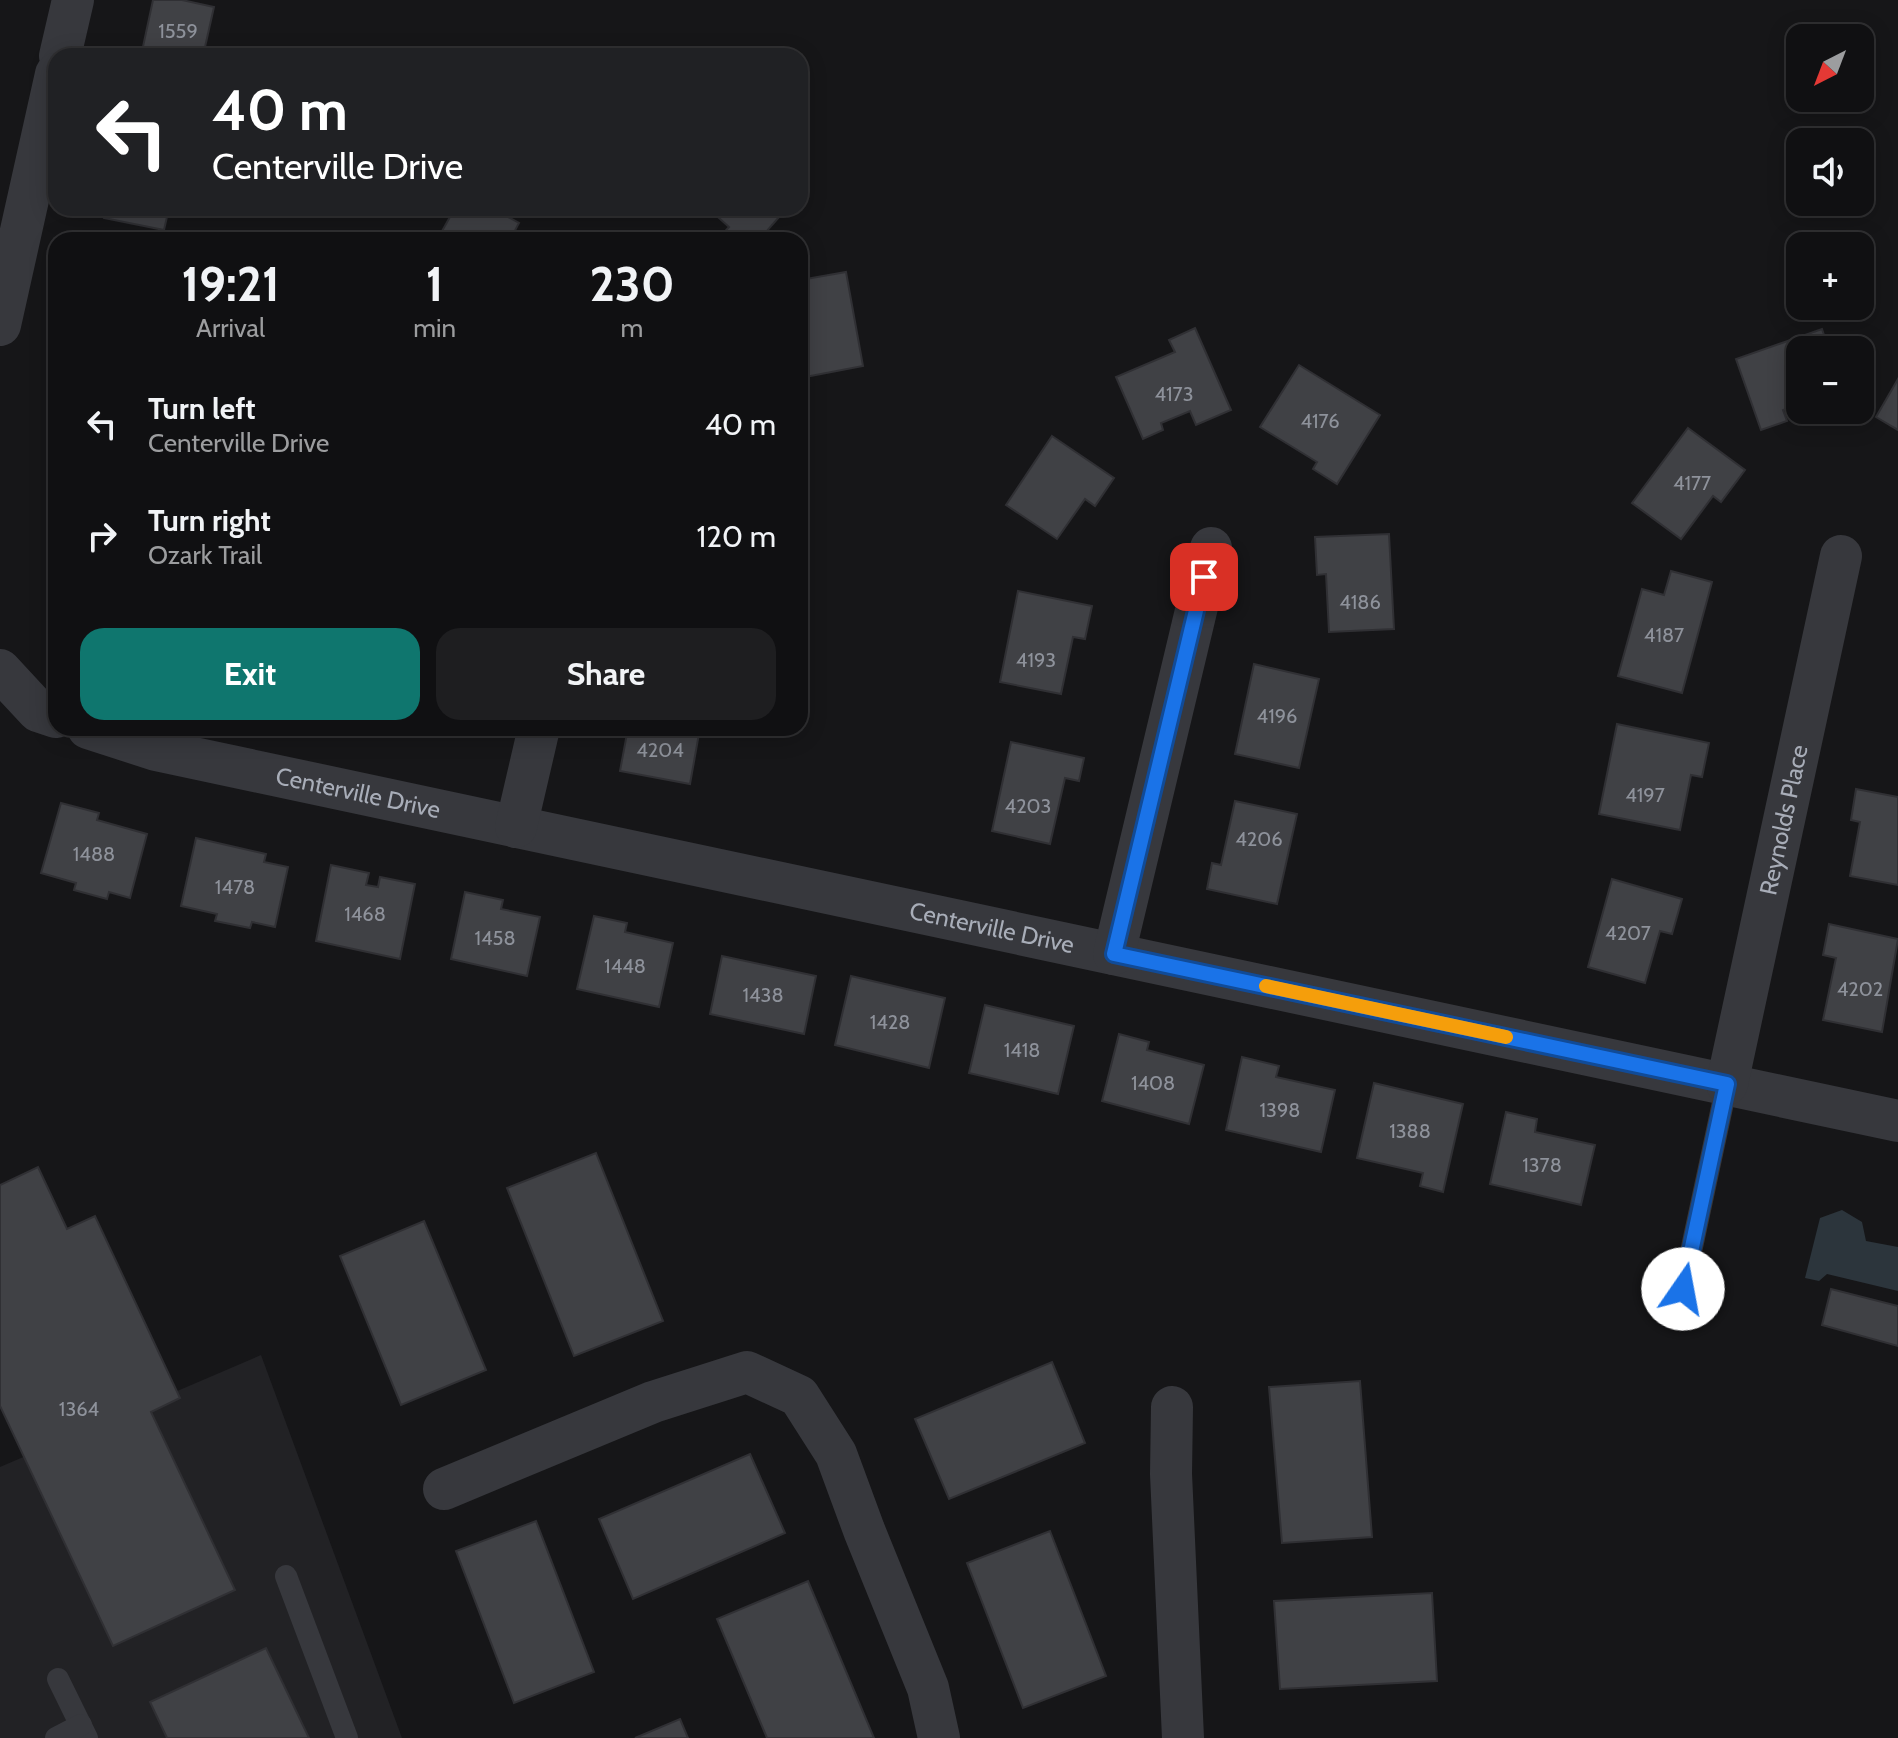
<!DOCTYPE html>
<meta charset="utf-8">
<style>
body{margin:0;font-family:Cabin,sans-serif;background:#1e1e20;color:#f1f3f6;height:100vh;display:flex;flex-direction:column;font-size:30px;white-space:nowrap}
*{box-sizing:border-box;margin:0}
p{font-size:26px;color:#9c9d9f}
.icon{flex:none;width:44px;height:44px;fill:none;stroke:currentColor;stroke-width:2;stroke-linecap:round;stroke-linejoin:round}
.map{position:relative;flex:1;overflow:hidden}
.panel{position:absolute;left:48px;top:232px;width:760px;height:504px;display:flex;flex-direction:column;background:#101012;border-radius:24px;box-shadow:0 4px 20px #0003,0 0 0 2px #303032}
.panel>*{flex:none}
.guide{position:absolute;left:48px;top:48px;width:760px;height:168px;border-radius:24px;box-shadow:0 4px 20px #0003,0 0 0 2px #303032;background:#202124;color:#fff;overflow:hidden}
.needle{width:52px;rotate:222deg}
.controls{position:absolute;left:1786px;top:24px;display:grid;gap:16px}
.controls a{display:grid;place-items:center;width:88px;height:88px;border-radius:16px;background:#101012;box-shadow:0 4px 20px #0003,0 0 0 2px #303032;font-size:40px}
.pin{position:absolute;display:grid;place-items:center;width:68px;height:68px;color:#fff;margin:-34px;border-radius:16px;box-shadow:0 4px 12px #0006}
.me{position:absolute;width:88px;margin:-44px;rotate:12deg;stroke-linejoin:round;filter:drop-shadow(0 0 6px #0008)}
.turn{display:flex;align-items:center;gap:28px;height:168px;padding:0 32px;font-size:36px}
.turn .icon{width:104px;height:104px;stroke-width:2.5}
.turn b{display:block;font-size:56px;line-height:68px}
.eta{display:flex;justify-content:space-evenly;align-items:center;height:136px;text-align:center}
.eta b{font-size:48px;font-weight:800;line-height:56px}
.cta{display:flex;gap:16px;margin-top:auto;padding:16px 32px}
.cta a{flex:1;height:92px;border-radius:24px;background:#0f766e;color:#fff;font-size:32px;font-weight:800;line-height:92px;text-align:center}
.cta a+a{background:#1e1e20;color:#f1f3f6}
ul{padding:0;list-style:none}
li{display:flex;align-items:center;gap:24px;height:112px;padding:0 32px}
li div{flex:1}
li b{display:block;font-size:30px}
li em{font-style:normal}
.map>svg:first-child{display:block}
.built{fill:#222225}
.water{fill:#2c353c}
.building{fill:#404145;stroke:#303034;stroke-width:2}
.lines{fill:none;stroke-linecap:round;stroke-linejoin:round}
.service{stroke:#37383d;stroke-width:22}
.minor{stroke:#37383d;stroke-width:42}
.route-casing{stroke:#114b97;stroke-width:20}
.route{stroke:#1a73e8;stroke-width:14}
.slow{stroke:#f59e0b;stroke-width:14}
.labels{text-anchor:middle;stroke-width:8;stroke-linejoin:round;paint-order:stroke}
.number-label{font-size:20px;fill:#8e929b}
.street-label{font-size:24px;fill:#a8adb8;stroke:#111113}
</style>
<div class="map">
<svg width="1898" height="1738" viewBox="0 0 1898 1738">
<rect width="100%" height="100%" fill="#161618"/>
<!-- built -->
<path class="built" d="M261 1355 402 1738H0V1467Z"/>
<!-- water -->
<path class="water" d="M1842 1210 1862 1222 1866 1241 1898 1247V1291L1827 1274 1819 1281 1805 1278 1820 1218Z"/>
<!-- building -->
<g class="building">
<path d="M153 0H182L214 7 203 56H141Z"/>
<path d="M106 208H169L164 230 104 218Z"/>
<path d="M455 208H492L519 223 510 240H437Z"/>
<path d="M708 208H787L759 240H721L719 238 729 227Z"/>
<path d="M846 272 863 366 800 378V280Z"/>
<path d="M1195 328 1231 410 1196 425 1190 411 1161 423 1163 430 1143 439 1116 377 1175 352 1169 340Z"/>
<path d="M1822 329 1829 350H1800V404L1783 410 1787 421 1761 430 1736 359Z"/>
<path d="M1299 365 1380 415 1337 484 1313 469 1317 462 1260 427Z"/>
<path d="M1898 379V430L1876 417Z"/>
<path d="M1688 428 1745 470 1721 502 1713 496 1681 539 1632 503Z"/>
<path d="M1052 436 1114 478 1095 506 1085 499 1057 539 1006 505Z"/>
<path d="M1389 534 1394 629 1329 632 1326 574 1317 575 1315 537Z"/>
<path d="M1671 571 1712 582 1682 693 1618 676 1642 589 1664 595Z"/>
<path d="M1018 591 1092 606 1085 639 1073 637 1061 694 1000 682Z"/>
<path d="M1254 664 1319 679 1299 768 1235 754Z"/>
<path d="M1617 724 1709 743 1702 777 1691 775 1680 830 1599 814Z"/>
<path d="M628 728H700L690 784 620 771Z"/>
<path d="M1011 742 1084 758 1079 781 1065 778 1050 844 992 831Z"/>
<path d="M1856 789 1898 797V885L1850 876 1860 822 1851 820Z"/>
<path d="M1235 801 1297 814 1277 904 1207 889 1212 863 1221 865Z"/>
<path d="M61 803 99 813 97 820 147 834 130 898 109 892 107 899 74 890 76 883 41 873Z"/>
<path d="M196 838 266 854 264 862 288 867 275 927 252 922 250 928 215 921 217 914 181 906Z"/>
<path d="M331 865 369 873 366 885 378 887 380 877 415 884 400 959 316 941Z"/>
<path d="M1612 879 1682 899 1672 934 1660 931 1645 983 1588 967Z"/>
<path d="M465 892 503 900 501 909 540 917 527 976 451 959Z"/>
<path d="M594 916 627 923 625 932 673 943 659 1007 577 989Z"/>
<path d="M1829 924 1898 939 1882 1032 1823 1020 1836 958 1823 955Z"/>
<path d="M722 956 816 976 804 1034 710 1014Z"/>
<path d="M851 976 945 998 929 1068 835 1045Z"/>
<path d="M985 1005 1074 1026 1058 1094 969 1073Z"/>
<path d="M1119 1034 1149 1042 1147 1050 1204 1065 1189 1124 1102 1101Z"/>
<path d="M1242 1057 1279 1066 1276 1077 1335 1090 1321 1152 1226 1130Z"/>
<path d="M1374 1083 1463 1104 1443 1192 1420 1186 1423 1173 1357 1158Z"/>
<path d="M1506 1112 1537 1119 1535 1132 1595 1145 1581 1205 1490 1184Z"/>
<path d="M596 1153 663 1321 574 1356 507 1188Z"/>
<path d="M38 1167 67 1229 95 1216 180 1398 151 1412 235 1590 113 1646 0 1406V1185Z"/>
<path d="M424 1221 486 1370 401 1405 340 1256Z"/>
<path d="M1831 1289 1898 1306V1346L1822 1325Z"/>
<path d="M1052 1362 1085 1443 949 1499 915 1419Z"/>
<path d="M1360 1381 1372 1537 1282 1543 1269 1387Z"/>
<path d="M750 1454 785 1533 633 1599 599 1519Z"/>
<path d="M536 1521 594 1672 514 1703 456 1551Z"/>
<path d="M1050 1531 1106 1676 1023 1708 967 1563Z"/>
<path d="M808 1581 874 1738H767L717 1619Z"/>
<path d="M1432 1593 1437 1681 1280 1689 1274 1601Z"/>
<path d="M266 1648 309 1738H167L150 1702Z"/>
<path d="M680 1719 688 1738H635Z"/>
</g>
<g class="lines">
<!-- service -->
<g class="service">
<path d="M1683 1289 1727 1084"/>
<path d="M286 1576 347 1738"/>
<path d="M58 1679 87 1738"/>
<path d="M56 1738 81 1725"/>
</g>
<!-- minor -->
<g class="minor">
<path d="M60 56 73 0"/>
<path d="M0 325 56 74"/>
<path d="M0 670 38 711 56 717"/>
<path id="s1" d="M88 728 156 750 1898 1121"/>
<path d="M516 827 539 728"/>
<path d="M1114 954 1211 548"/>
<path id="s2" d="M1727 1084 1841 556"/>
<path d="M1172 1407 1171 1474 1183 1738"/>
<path d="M444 1489 653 1402 747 1372 799 1396 836 1454 864 1530 928 1688 939 1738"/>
</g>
</g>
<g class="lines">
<defs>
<path id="route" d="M1204 577 1114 954 1727 1084 1683 1289"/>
</defs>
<!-- route casing -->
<use href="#route" class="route-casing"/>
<!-- route -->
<use href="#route" class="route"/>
<!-- slow -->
<path class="slow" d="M1266 986 1506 1037"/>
</g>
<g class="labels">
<!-- number labels -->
<g class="number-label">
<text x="178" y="38">1559</text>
<text x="1174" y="401">4173</text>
<text x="1320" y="428">4176</text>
<text x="1692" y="490">4177</text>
<text x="1360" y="609">4186</text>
<text x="1664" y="642">4187</text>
<text x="1036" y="667">4193</text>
<text x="1277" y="723">4196</text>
<text x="660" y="757">4204</text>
<text x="1645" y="802">4197</text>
<text x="1028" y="813">4203</text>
<text x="1259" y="846">4206</text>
<text x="94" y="861">1488</text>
<text x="235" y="894">1478</text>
<text x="365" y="921">1468</text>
<text x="1628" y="940">4207</text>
<text x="495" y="945">1458</text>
<text x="625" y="973">1448</text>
<text x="1860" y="996">4202</text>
<text x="763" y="1002">1438</text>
<text x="890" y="1029">1428</text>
<text x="1022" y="1057">1418</text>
<text x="1153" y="1090">1408</text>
<text x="1280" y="1117">1398</text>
<text x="1410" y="1138">1388</text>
<text x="1542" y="1172">1378</text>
<text x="79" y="1416">1364</text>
</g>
<!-- street labels -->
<g class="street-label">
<text dy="8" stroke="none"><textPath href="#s1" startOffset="278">Centerville Drive</textPath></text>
<text dy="8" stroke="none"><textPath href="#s2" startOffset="270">Reynolds Place</textPath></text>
<text dy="8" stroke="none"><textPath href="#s1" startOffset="926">Centerville Drive</textPath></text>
</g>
</g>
</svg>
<div class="controls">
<a><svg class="needle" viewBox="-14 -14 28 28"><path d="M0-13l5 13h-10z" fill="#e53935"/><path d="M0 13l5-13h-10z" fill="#9c9d9f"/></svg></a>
<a><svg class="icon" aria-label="sound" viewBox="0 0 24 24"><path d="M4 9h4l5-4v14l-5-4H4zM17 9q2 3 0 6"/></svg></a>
<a>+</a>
<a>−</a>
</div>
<div class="pin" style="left:1204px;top:577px;background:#d93025"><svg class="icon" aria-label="arrive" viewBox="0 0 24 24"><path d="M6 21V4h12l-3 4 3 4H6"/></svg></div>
<svg class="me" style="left:1683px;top:1289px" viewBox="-20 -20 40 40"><circle r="19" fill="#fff"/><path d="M0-13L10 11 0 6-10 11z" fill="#1a73e8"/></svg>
<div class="guide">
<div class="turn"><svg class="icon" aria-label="left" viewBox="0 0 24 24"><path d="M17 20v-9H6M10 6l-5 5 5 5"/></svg><div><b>40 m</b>Centerville Drive</div></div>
</div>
<section class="panel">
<div class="eta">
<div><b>19:21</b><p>Arrival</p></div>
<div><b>1</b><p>min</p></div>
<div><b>230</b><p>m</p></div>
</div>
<ul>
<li><svg class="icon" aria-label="left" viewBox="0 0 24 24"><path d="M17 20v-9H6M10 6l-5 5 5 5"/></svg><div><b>Turn left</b><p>Centerville Drive</p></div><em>40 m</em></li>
<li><svg class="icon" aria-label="right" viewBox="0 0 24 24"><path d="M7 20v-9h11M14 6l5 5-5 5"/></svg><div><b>Turn right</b><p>Ozark Trail</p></div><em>120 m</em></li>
</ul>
<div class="cta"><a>Exit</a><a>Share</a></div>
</section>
</div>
